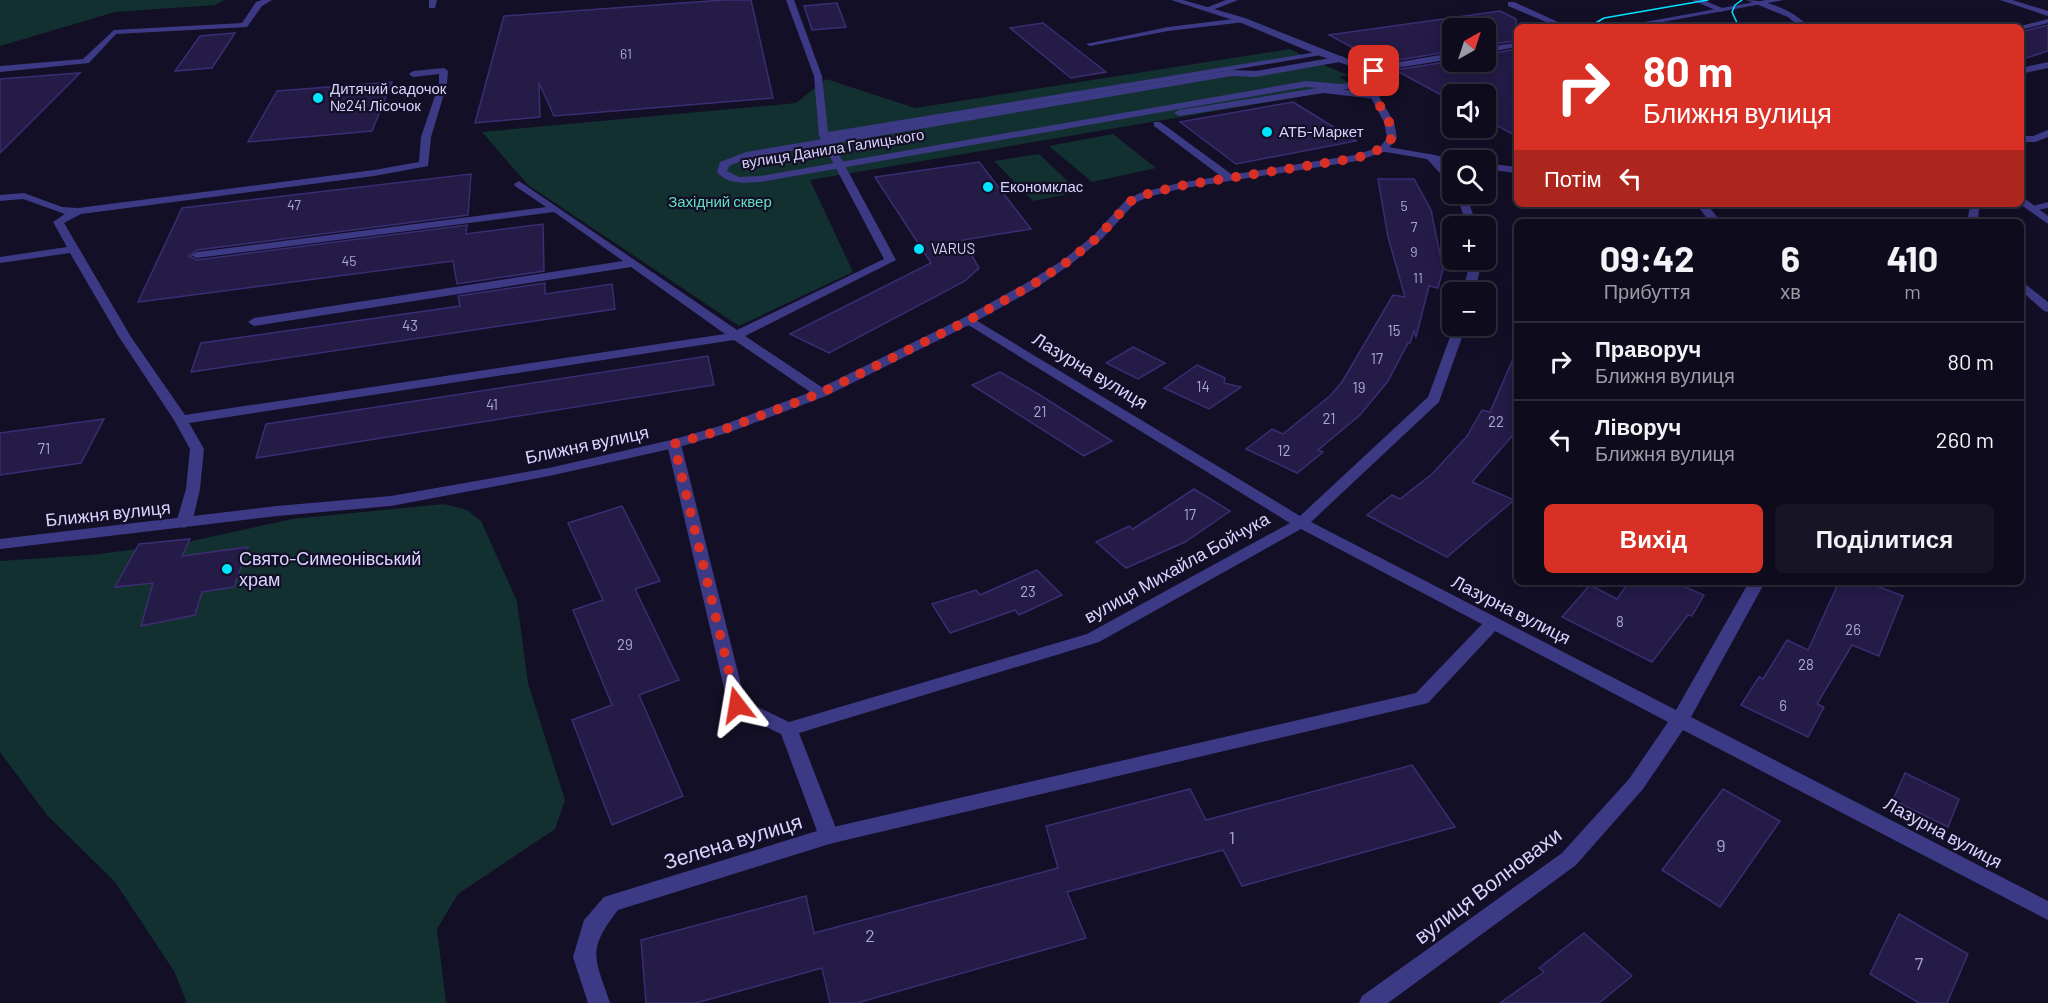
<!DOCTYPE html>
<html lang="uk">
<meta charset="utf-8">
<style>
body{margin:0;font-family:Barlow,sans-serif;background:#171425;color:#f1f3f6;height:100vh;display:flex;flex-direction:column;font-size:22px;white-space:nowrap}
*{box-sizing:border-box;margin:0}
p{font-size:20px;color:#9b9ba3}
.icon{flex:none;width:33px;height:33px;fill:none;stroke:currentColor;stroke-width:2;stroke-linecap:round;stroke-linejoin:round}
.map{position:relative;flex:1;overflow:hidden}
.details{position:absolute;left:1514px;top:219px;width:510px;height:366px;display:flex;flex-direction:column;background:#0e0b1c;border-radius:9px;box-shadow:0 3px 15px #0003,0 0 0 2px #2e2b3b}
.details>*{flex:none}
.top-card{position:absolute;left:1514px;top:24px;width:510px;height:183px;border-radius:9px;box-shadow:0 3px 15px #0003,0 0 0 2px #2e2b3b;background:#d93025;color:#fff;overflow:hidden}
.needle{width:39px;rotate:39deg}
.tools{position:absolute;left:1442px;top:18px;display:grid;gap:12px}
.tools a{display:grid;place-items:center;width:54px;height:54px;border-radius:9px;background:#0e0b1c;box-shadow:0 3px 15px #0003,0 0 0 2px #2e2b3b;font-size:30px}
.pin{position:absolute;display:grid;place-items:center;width:51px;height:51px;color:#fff;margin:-26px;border-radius:12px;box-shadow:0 3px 9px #0006}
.me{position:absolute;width:66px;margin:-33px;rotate:346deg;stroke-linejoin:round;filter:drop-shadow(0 0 4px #0008)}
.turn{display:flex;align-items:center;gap:21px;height:126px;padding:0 30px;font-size:27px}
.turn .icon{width:78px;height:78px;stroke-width:2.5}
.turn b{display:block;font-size:42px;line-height:51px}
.then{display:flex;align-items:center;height:57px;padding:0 30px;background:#0003;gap:12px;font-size:22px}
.eta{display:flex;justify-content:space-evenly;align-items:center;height:102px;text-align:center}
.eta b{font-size:36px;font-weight:700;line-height:42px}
.cta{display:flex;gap:12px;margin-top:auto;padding:12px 30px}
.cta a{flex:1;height:69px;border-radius:9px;background:#d93025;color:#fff;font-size:24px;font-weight:700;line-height:69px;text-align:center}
.cta a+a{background:#171425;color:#f1f3f6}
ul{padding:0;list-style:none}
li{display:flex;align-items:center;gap:18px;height:78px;padding:0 30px;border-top:2px solid #2e2b3b}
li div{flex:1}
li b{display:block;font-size:22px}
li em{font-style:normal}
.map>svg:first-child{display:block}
.green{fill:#12302f}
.building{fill:#241b47;stroke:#3b2d73;stroke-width:1.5}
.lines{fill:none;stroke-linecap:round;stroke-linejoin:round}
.service{fill:#3d3a85;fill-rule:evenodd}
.pedestrian{fill:#3d3a85;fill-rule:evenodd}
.minor{fill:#3d3a85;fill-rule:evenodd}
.tertiary{fill:#3d3a85;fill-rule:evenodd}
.tram{stroke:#00e5ff;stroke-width:1.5}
.route{stroke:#d93025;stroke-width:10;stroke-dasharray:0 18}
.poi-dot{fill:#00e5ff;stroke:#130f26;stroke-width:2}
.labels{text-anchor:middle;stroke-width:4.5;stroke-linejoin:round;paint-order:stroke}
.far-number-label{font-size:14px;fill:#aca6d1}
.far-poi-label{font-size:15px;fill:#d9d4ff;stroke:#130f26;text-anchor:start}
.far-street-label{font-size:15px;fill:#d9d4ff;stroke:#130f26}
.far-park-label{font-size:15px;fill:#5fe0c0;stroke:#130f26}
.number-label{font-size:15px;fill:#aca6d1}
.street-label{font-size:18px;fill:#d9d4ff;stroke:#130f26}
.poi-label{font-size:18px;fill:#d9d4ff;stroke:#130f26;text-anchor:start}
.near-number-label{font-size:18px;fill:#aca6d1}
.near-street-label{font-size:21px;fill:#d9d4ff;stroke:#130f26}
</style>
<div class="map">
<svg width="2048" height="1003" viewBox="0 0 2048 1003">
<rect width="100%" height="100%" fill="#130f26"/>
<!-- green -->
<g class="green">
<path d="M0 0H224L215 5 115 12 0 46Z"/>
<path d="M1290 49 1305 57 1229 70 1256 74 1321 64 1348 75 1339 77 1357 87 810 180 853 272 739 326 528 185 482 132 796 103 826 79 915 108Z"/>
<path d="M1113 134 1156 168 1092 182 1049 146Z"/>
<path d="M1039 154 1079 192 1033 201 994 161Z"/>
<path d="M444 504 467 510 481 521 517 601 528 683 565 800 555 829 458 894 437 929 446 1003H187L174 971 115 882 47 815 0 752V561L91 555 183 543 292 519Z"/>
</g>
<!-- building -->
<g class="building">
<path d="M723 0H751L773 98 554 116 539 83 540 117 475 123 504 16Z"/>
<path d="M837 3 846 27 812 30 804 6Z"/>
<path d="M1500 11 1516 19V41L1485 45V28H1452V51L1381 63 1329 35Z"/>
<path d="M1043 23 1106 72 1071 78 1010 28Z"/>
<path d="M2048 25V51L2020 60V32Z"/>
<path d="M235 33 212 68 175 71 200 36Z"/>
<path d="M1516 49V136L1485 119V94H1452V101L1395 70 1452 61 1485 62V55Z"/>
<path d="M80 73 0 153V79Z"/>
<path d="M392 82 372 131 248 142 277 91Z"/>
<path d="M1293 102 1356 141 1236 164 1180 122Z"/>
<path d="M979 162 1031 229 963 240 979 268 965 281 829 353 790 334 931 263 875 177Z"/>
<path d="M471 174 468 215 197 250 189 256 197 260 467 225 466 234 543 224 544 271 457 284 453 261 138 302 182 208Z"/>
<path d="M1378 179H1414L1431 210 1443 269 1438 288 1429 286 1416 337 1414 331 1410 343H1408L1388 381 1360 415 1318 450 1323 452 1297 473 1246 449 1272 429 1283 434 1331 395 1342 382 1393 295 1405 297 1388 237Z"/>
<path d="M545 283V294L612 284 615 309 191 372 201 343 460 306 458 296Z"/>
<path d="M1133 347 1165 363 1138 379 1106 363Z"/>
<path d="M1516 352V427L1512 436 1472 482 1514 500 1447 557 1367 515 1392 495 1400 499 1432 474 1467 436 1482 410 1490 412Z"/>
<path d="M708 356 714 385 256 458 266 424Z"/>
<path d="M1197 365 1225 378 1224 383 1241 387 1209 409 1164 388Z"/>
<path d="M1000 372 1040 395 1112 441 1084 456 972 385Z"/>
<path d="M104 419 81 463 0 475V433Z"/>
<path d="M1194 489 1230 511 1185 542 1126 568 1096 542 1129 526 1133 529Z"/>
<path d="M622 506 660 581 635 589 679 680 639 695 683 796 612 825 572 720 612 705 573 610 603 600 568 523Z"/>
<path d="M190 539 182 556 248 547 234 587 202 592 195 615 141 626 153 583 115 587 139 544Z"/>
<path d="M1037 570 1062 595 1019 615 1015 610 950 633 932 604 976 590 980 595Z"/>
<path d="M1629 582H1673L1704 595 1692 616 1688 615 1652 662 1562 617 1590 585 1617 599Z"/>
<path d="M1839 582H1866L1903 596 1879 656 1852 645 1817 704 1824 707 1808 737 1741 705 1759 677 1763 679 1787 640 1808 650Z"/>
<path d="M1412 765 1455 827 1242 886 1223 850 1067 892 1086 938 857 1003H830L822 968 696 1003H646L641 940 806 896 814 933 1058 868 1046 826 1190 789 1206 820Z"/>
<path d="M1905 773 1959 799 1948 827 1893 800Z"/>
<path d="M1723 789 1780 821 1720 907 1662 870Z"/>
<path d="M1899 914 1968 954 1947 1003H1919L1870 974Z"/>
<path d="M1584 933 1632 976 1599 1003H1500L1544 972 1539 968Z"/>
</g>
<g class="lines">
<!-- service -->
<g class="service">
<path d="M262 0H272L262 6 247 27 116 34 89 63 0 72V66L83 59 114 30 242 23 256 2Z"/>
<path d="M429 0H437L435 8H429Z"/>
<path d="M786 0H794L822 76 828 132 1323 51 1327 54 830 138 896 260 745 336 826 390 828 393 826 396H816L734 340 189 423 204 449 200 489 192 523 184 528 176 523 186 489 190 449 174 420 119 337 70 253 0 263V257L67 247 53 222 65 214 23 199 0 201V195L24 193 62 207 78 208 374 170 419 162 421 137 439 84V74L413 77 409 74 413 71 444 68 448 71 447 84 431 137 428 166 374 176 81 214 64 223 131 337 185 415 725 334 631 267 254 326 248 322 254 318 623 261 554 212 197 258 191 255 197 252 546 207 515 186 514 184 519 181 737 330 884 259 819 136 814 76Z"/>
<path d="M1226 0H1238L1210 11 1203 9Z"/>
<path d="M1692 0H1703L1727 10 1720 12Z"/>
<path d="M2000 0H2012L2048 11V16Z"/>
<path d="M1508 2H1514L1569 27H1558L1508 6Z"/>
<path d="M1242 18H1245V22L1168 31 1090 46 1086 44 1168 27Z"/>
<path d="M2048 62V68L2020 74V68Z"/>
<path d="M1323 87 1376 93 1381 96 1376 99 1323 93 1179 116 1174 113 1179 110Z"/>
<path d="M1154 122H1160L1234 176V180H1226L1154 126Z"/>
<path d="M2048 130V137L2035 142H2020V136H2033Z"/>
<path d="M1430 154 1457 160H1452V164L1426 159 1425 157Z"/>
<path d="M1485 163 1516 167V173L1485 169Z"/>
<path d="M2048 202V208L2031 211 2026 208Z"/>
<path d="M1492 618 1498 620 1500 624 1498 628 1428 703 829 844 822 842 819 836 822 830 829 828 1416 693 1486 620Z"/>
</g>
<!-- pedestrian -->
<path class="pedestrian" d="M1342 56 1346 59 1345 61 1256 77 1232 76 748 158 729 166 727 171 739 177 760 176 1306 81 1341 84 1367 80 1370 81V85L1341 90 1306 87 760 182C745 183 728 185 717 172L720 162 746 152 1232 70 1256 71Z"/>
<!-- minor -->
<g class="minor">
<path d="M1171 0H1183L1245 18 1378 71 1371 73 1320 56 1239 22Z"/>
<path d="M1746 0C1768 0 1794 11 1809 27H1800L1788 17Z"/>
<path d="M2048 19V23L2020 30V27H2017Z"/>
<path d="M1383 146 1434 155 1452 174V183L1448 182 1427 159 1380 151V147Z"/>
<path d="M1456 194H1466L1477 226H1467Z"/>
<path d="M2020 195 2048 216V224L2020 204Z"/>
<path d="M1696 204H1707L1721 222H1710Z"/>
<path d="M1970 204H1980L1978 218 1980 222H1970L1968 218Z"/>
<path d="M1470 260H1482L1475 292H1463Z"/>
<path d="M2020 280 2048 302V312L2044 311 2020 290Z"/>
<path d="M969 316 1300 516 1428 397 1454 326H1466L1439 402 1311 522 1676 710 1749 582H1765L1691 717 2048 901V920L1683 730 1643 789 1576 865 1388 1003H1359L1362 996 1562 853 1629 779 1668 722 1301 529 1099 642 799 733 839 836 836 842 618 910C586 951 595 958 610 1003H588L573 957 584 920 604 897 817 831 781 734 731 710 728 705 667 444 669 441H679L681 444 745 701 789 722 1087 634 1290 523 965 323 963 320 965 317Z"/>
</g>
<!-- tertiary -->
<g class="tertiary">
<path d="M1766 0H1784L1635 27H1617Z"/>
<path d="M1516 43V47L1485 53V47Z"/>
<path d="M1452 53V59L1384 70 1372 77 1371 83 1394 122 1397 138 1386 151 1357 161 1179 189 1148 197 1135 203 1102 239 1071 264 1036 288 973 323 826 396 730 432 679 447 549 476 391 506 277 516 0 549V539L277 506 391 496 549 468 671 440 720 426 816 390 965 317 1028 282 1063 260 1094 235 1127 199 1140 193 1179 183 1355 155 1380 147 1387 138 1384 122 1363 83 1365 74 1381 65Z"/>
</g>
<!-- tram -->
<g class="tram">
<path d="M1589 27 1604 18 1708 0"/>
<path d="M1739 27 1732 12 1735 5 1742 0"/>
</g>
</g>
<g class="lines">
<!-- route -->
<path class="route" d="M737 705 674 444 725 429 821 393 969 320 1032 285 1067 262 1098 237 1131 201 1144 195 1179 186 1357 158 1383 148 1392 138 1389 122 1367 83 1368 76 1374 71"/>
</g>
<!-- markers -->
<g class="poi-dot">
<circle cx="318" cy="98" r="6"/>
<circle cx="1267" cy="132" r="6"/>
<circle cx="988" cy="187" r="6"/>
<circle cx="919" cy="249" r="6"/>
<circle cx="227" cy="569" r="6"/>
</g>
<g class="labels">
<!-- far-number labels -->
<g class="far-number-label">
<text x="626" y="59">61</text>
<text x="294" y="210">47</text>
<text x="1404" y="211">5</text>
<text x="1414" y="232">7</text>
<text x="1414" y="257">9</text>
<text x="349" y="266">45</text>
<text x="1418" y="283">11</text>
</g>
<!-- far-poi labels -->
<g class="far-poi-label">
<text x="330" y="94">Дитячий садочок<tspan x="330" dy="17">№241 Лісочок</tspan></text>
<text x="1279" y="137">АТБ-Маркет</text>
<text x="1000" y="192">Економклас</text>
<text x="931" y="254">VARUS</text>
</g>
<!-- far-street labels -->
<g class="far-street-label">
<text transform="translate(833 149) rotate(-9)" y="5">вулиця Данила Галицького</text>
</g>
<!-- far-park labels -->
<g class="far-park-label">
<text x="720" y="207">Західний сквер</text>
</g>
<!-- number labels -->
<g class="number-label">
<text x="410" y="331">43</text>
<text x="1394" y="336">15</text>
<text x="1377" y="364">17</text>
<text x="1203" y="392">14</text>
<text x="1359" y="393">19</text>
<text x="492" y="410">41</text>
<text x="1040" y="417">21</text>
<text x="1329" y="424">21</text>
<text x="1496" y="427">22</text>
<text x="44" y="454">71</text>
<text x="1284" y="456">12</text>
<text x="1190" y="520">17</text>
<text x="1028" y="597">23</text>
<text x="1620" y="627">8</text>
<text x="1853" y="635">26</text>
<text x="625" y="650">29</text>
<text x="1806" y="670">28</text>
<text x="1783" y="711">6</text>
</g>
<!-- street labels -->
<g class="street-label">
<text transform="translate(1090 371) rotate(31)" y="6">Лазурна вулиця</text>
<text transform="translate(587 445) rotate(-12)" y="6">Ближня вулиця</text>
<text transform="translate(108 514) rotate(-6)" y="6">Ближня вулиця</text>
<text transform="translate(1177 568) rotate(-29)" y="6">вулиця Михайла Бойчука</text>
<text transform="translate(1511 610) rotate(27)" y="6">Лазурна вулиця</text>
<text transform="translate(1943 833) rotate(28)" y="6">Лазурна вулиця</text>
</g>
<!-- poi labels -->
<g class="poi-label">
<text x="239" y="565">Свято-Симеонівський<tspan x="239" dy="21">храм</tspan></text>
</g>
<!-- near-number labels -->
<g class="near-number-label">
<text x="1232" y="844">1</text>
<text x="1721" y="852">9</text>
<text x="870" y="942">2</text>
<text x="1919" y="970">7</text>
</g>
<!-- near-street labels -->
<g class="near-street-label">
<text transform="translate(733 842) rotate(-17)" y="7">Зелена вулиця</text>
<text transform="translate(1488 886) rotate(-37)" y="7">вулиця Волновахи</text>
</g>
</g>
</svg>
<div class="tools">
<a><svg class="needle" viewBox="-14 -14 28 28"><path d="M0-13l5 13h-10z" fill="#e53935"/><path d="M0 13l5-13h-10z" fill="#9b9ba3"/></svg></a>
<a><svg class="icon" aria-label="sound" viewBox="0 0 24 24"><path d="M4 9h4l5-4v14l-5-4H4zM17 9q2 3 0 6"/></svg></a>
<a><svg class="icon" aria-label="search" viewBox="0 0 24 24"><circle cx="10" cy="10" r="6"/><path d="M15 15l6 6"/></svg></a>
<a>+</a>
<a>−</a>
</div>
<div class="pin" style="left:1374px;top:71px;background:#d93025"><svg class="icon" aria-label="arrive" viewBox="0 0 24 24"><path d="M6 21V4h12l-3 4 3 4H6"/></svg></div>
<svg class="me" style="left:737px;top:705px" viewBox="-20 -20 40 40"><path d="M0-17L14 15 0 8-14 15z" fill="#d93025" stroke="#fff" stroke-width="4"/></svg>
<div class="top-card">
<div class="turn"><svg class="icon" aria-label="right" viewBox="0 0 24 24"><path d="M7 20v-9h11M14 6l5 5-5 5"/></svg><div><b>80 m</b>Ближня вулиця</div></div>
<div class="then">Потім<svg class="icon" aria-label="left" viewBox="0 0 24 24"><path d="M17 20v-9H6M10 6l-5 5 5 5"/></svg></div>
</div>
<section class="details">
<div class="eta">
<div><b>09:42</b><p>Прибуття</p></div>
<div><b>6</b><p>хв</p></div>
<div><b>410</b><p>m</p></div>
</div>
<ul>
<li><svg class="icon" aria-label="right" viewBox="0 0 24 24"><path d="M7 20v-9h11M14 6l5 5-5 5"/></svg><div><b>Праворуч</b><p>Ближня вулиця</p></div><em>80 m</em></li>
<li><svg class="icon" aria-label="left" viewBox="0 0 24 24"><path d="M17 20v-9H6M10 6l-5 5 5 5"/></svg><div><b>Ліворуч</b><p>Ближня вулиця</p></div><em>260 m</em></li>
</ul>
<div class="cta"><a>Вихід</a><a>Поділитися</a></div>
</section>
</div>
